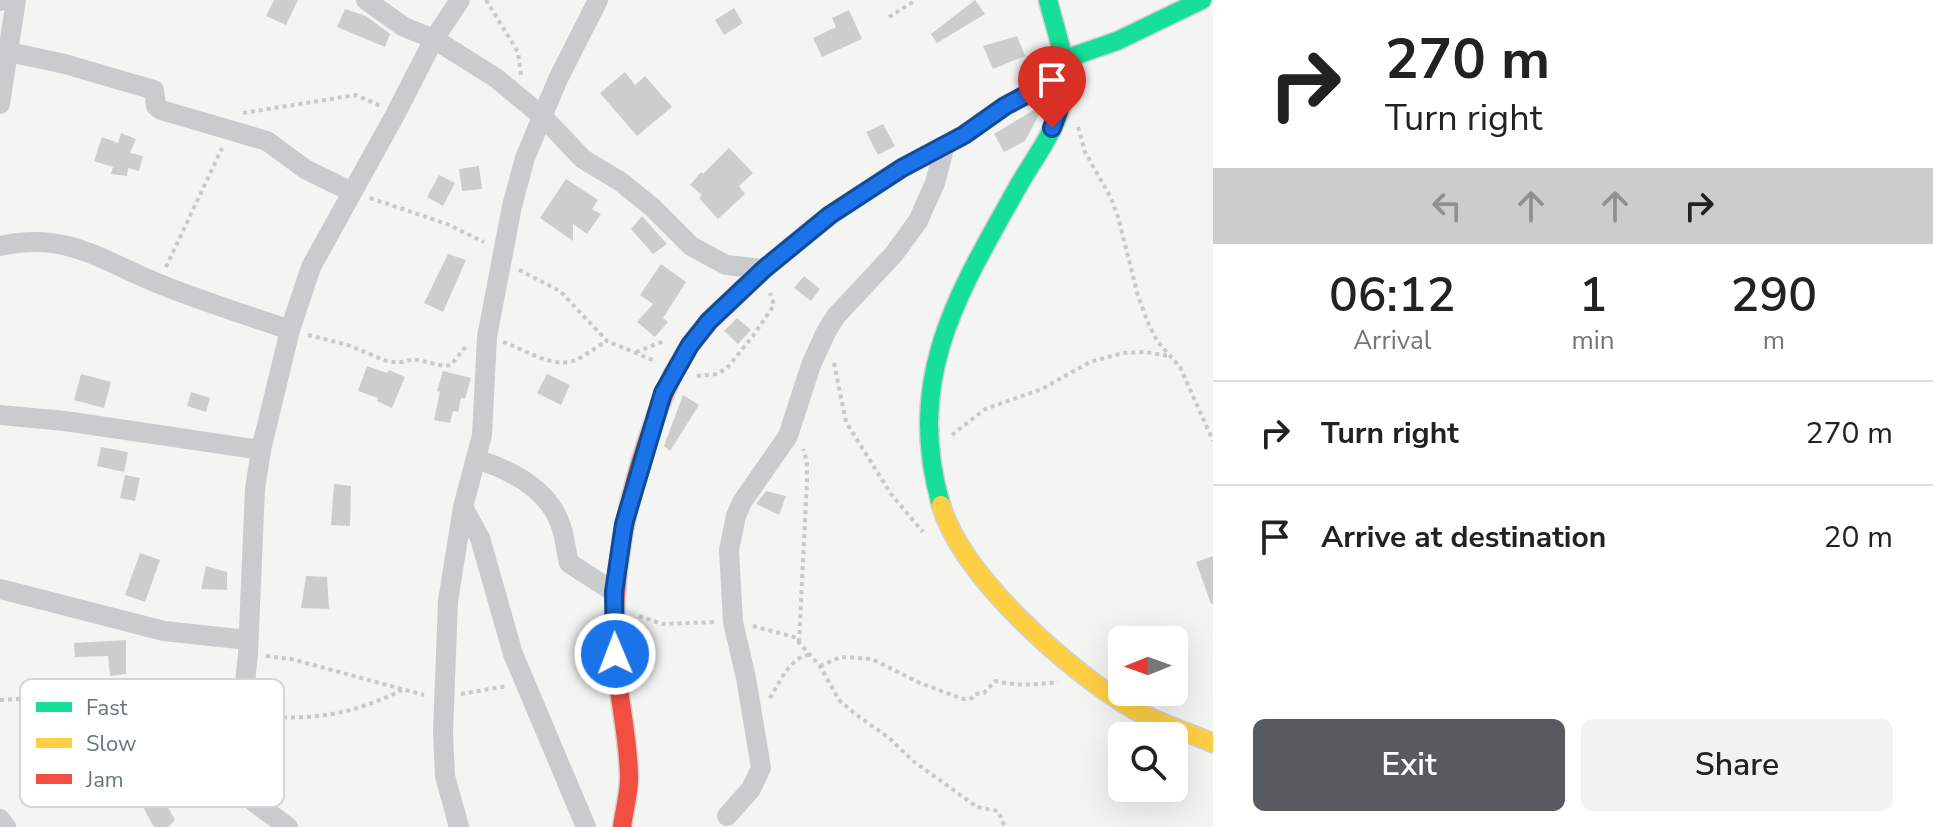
<!DOCTYPE html>
<style>
body{margin:0;font-family:"Nunito Sans",sans-serif;background:#f2f2f2;color:#222;height:100vh;display:flex;flex-direction:column;font-size:30px;white-space:nowrap}
*{box-sizing:border-box;margin:0}
p{font-size:26px;color:#767676}
.icon{flex:none;width:44px;height:44px;fill:none;stroke:currentColor;stroke-width:2;stroke-linecap:round;stroke-linejoin:round}
.map{position:relative;flex:1;overflow:hidden}
.side{display:flex;flex-direction:column;background:#fff;width:720px}
.side>*{flex:none}
.top-card{background:#fff;color:#222;overflow:hidden}
.needle{width:52px;rotate:269deg}
.tools{position:absolute;left:1108px;top:626px;display:grid;gap:16px}
.tools a{display:grid;place-items:center;width:80px;height:80px;border-radius:12px;background:#fff;box-shadow:0 8px 32px #0002;font-size:40px}
.pin{position:absolute;display:grid;place-items:center;width:68px;height:68px;color:#fff;margin:-82px -34px;border-radius:50% 50% 50% 0;rotate:-45deg;box-shadow:0 0 8px #0007}
.pin .icon{rotate:45deg}
.me{position:absolute;width:88px;margin:-44px;rotate:359deg;stroke-linejoin:round;filter:drop-shadow(0 0 6px #0008)}
.turn{display:flex;align-items:center;gap:28px;height:168px;padding:0 40px;font-size:36px}
.turn .icon{width:104px;height:104px;stroke-width:2.5}
.turn b{display:block;font-size:56px;line-height:68px}
.lanes{display:flex;align-items:center;height:76px;padding:0 40px;background:#0003;justify-content:center;gap:40px;direction:ltr}
.lanes .off{opacity:.35}
.eta{display:flex;justify-content:space-evenly;align-items:center;height:136px;text-align:center}
.eta b{font-size:48px;font-weight:600;line-height:56px}
.cta{display:flex;gap:16px;margin-top:auto;padding:16px 40px}
.cta a{flex:1;height:92px;border-radius:12px;background:#575b5f;color:#fff;font-size:32px;font-weight:600;line-height:92px;text-align:center}
.cta a+a{background:#f2f2f2;color:#222}
ul{padding:0;list-style:none}
li{display:flex;align-items:center;gap:24px;height:104px;padding:0 40px;border-top:2px solid #e0e0e0}
li div{flex:1}
li b{display:block;font-size:30px}
li em{font-style:normal}
main{display:flex;flex:1;min-height:0}
.map>svg:first-child{display:block}
.building{fill:#cccece}
.lines{fill:none;stroke-linecap:round;stroke-linejoin:round}
.fast-casing{stroke:#d0d1d1;stroke-width:21}
.slow-casing{stroke:#d0d1d1;stroke-width:21}
.jam-casing{stroke:#d0d1d1;stroke-width:21}
.path{stroke:#c8c9c8;stroke-width:4;stroke-dasharray:4 4;stroke-linecap:butt}
.street{stroke:#cacbcc;stroke-width:20}
.fast{stroke:#16e098;stroke-width:18}
.slow{stroke:#ffcf43;stroke-width:18}
.jam{stroke:#f24e42;stroke-width:18}
.route-casing{stroke:#114b97;stroke-width:20}
.route{stroke:#1a73e8;stroke-width:14}
.key{fill:#fff;stroke:#d1d6da;stroke-width:2}
.key-label{font-size:22px;fill:#657582}
</style>
<main>
<div class="map">
<svg width="1213" height="827" viewBox="0 0 1213 827">
<rect width="100%" height="100%" fill="#f4f4f3"/>
<!-- building -->
<g class="building">
<path d="M274 0H298L286 25 266 16Z"/>
<path d="M975 0 985 14 937 43 931 34Z"/>
<path d="M734 8 743 23 724 35 715 20Z"/>
<path d="M345 9 366 16 390 34 385 47 337 27Z"/>
<path d="M849 10 862 39 822 57 813 38 836 27 832 18Z"/>
<path d="M1017 36 1025 56 993 69 983 46Z"/>
<path d="M625 72 635 85 645 76 672 107 637 136 600 93Z"/>
<path d="M1037 108 1040 113 1025 141 1004 152 994 134Z"/>
<path d="M883 124 895 146 878 155 866 132Z"/>
<path d="M121 133 136 139 130 153 143 156 139 171 128 168 127 176 111 174 113 167 94 161 102 137 118 143Z"/>
<path d="M729 148 753 173 739 186 745 194 718 219 699 198 702 195 690 185 701 172 703 174Z"/>
<path d="M479 166 482 189 462 191 459 169Z"/>
<path d="M439 175 455 183 443 206 427 197Z"/>
<path d="M566 179 598 200 592 209 601 214 587 234 573 224V241L540 218Z"/>
<path d="M642 216 667 244 653 254 631 229Z"/>
<path d="M448 254 466 260 443 312 424 303Z"/>
<path d="M661 264 686 282 663 318 668 322 655 337 637 322 653 304 640 295Z"/>
<path d="M804 276 820 289 811 301 794 288Z"/>
<path d="M737 318 751 330 738 344 724 331Z"/>
<path d="M367 366 387 373 389 370 405 377 392 408 377 401 378 398 358 391Z"/>
<path d="M443 371 471 378 465 399 461 398 458 412 453 411 450 423 434 420 440 392 437 391Z"/>
<path d="M81 374 111 382 104 408 74 400Z"/>
<path d="M547 374 570 385 561 405 537 393Z"/>
<path d="M191 392 210 398 206 412 187 406Z"/>
<path d="M683 395 699 405 670 451 664 446Z"/>
<path d="M101 447 128 452 124 472 97 466Z"/>
<path d="M125 475 140 478 135 501 120 498Z"/>
<path d="M334 484 351 486 350 526 331 525Z"/>
<path d="M766 491 786 496 779 515 756 504Z"/>
<path d="M140 553 160 560 145 602 125 595Z"/>
<path d="M1213 556V604H1211L1196 562Z"/>
<path d="M206 566 227 572V590L201 589Z"/>
<path d="M306 576 327 577 329 609 301 608Z"/>
<path d="M126 640V674L110 676 108 656 75 657 74 643Z"/>
<path d="M159 791 175 820 168 827H154L140 802Z"/>
</g>
<g class="lines">
<defs>
<g id="fast">
<path d="M673 374 690 345 709 321 764 269 830 215 902 168 964 135 1005 106 1039 88 1051 78 1062 60 1117 41 1202 0"/>
<path d="M941 505C904 376 959 292 1020 183 1036 156 1058 127 1064 96 1070 65 1055 30 1048 0"/>
</g>
<path id="slow" d="M941 505C962 577 1069 671 1133 709 1158 723 1187 732 1213 743"/>
<path id="jam" d="M622 827C624 811 629 794 629 779 629 736 617 694 615 651 611 556 635 461 673 374"/>
</defs>
<!-- fast casing -->
<use href="#fast" class="fast-casing"/>
<!-- slow casing -->
<use href="#slow" class="slow-casing"/>
<!-- jam casing -->
<use href="#jam" class="jam-casing"/>
<!-- path -->
<g class="path">
<path d="M486 0 518 52 521 75"/>
<path d="M889 17 916 0"/>
<path d="M243 113 356 95 381 106"/>
<path d="M1078 127 1085 152 1111 198 1118 217 1138 296 1149 325 1157 341 1180 367 1213 441"/>
<path d="M370 198 447 224 484 242"/>
<path d="M166 267 222 148"/>
<path d="M519 270 560 291 607 341 655 361"/>
<path d="M308 335 348 345 389 362H403L413 359 444 366 451 365 467 345"/>
<path d="M503 342C524 349 551 368 573 361 584 357 596 347 607 341"/>
<path d="M636 352 664 341"/>
<path d="M834 363 846 422 891 494 923 532"/>
<path d="M697 376 717 374 727 368 753 336 774 305 770 293"/>
<path d="M952 435 985 409 1042 389 1090 362 1123 353 1145 352 1169 356"/>
<path d="M639 616 662 624 716 622"/>
<path d="M753 626 794 637 820 666 839 700 854 713 889 738 913 761 977 807 998 811 1005 827"/>
<path d="M799 642 807 481V462L803 449"/>
<path d="M266 656 291 659 424 695"/>
<path d="M820 666 841 657 872 659 920 683 963 699 972 698 975 694 984 693 995 681C1016 686 1036 685 1058 682"/>
<path d="M461 694 507 686"/>
<path d="M770 698C779 683 791 656 810 655"/>
<path d="M0 700 101 694C115 696 125 702 138 706 160 712 200 710 223 708"/>
<path d="M259 716C313 721 353 714 402 690"/>
</g>
<!-- street -->
<g class="street">
<path d="M366 0 404 27 434 39 496 78 542 116 583 159 621 182 652 207 691 246 726 265 764 269"/>
<path d="M0 1V0"/>
<path d="M9 52 65 64 154 90 156 106 161 110 267 141 305 169 352 192"/>
<path d="M0 104 16 0"/>
<path d="M0 246C65 231 101 260 157 283 201 301 246 315 290 330"/>
<path d="M0 415 65 421 261 450"/>
<path d="M476 459C511 470 549 489 561 526 565 538 566 551 569 563L614 592"/>
<path d="M463 507 480 538 513 654 586 827"/>
<path d="M0 589 164 631 248 640"/>
<path d="M727 816 751 789 761 768 746 678 733 622 729 550 736 516 742 502 788 436 811 365 826 332 836 316 894 254 918 221 935 183 945 145"/>
<path d="M0 819 6 827"/>
<path d="M288 827 254 802 246 785 238 750 248 654 255 489 261 450 290 330 311 267 395 115 434 39 460 0"/>
<path d="M459 827 445 776 443 732 448 601 463 507 482 435 487 337 512 206 525 158 558 79 598 0"/>
</g>
<!-- fast -->
<use href="#fast" class="fast"/>
<!-- slow -->
<use href="#slow" class="slow"/>
<!-- jam -->
<use href="#jam" class="jam"/>
</g>
<g class="lines">
<defs>
<path id="route" d="M615 654 614 592 624 524 663 393 690 345 709 321 764 269 830 215 902 168 964 135 1005 106 1039 88 1051 78 1064 59 1066 88 1052 128"/>
</defs>
<!-- route casing -->
<use href="#route" class="route-casing"/>
<!-- route -->
<use href="#route" class="route"/>
</g>
<!-- legend -->
<rect x="20" y="679" width="264" height="128" rx="12" class="key"/>
<rect x="36" y="702" width="36" height="10" fill="#16e098"/>
<rect x="36" y="738" width="36" height="10" fill="#ffcf43"/>
<rect x="36" y="774" width="36" height="10" fill="#f24e42"/>
<g class="key-label">
<text x="86" y="715">Fast</text>
<text x="86" y="751">Slow</text>
<text x="86" y="787">Jam</text>
</g>
</svg>
<div class="tools">
<a><svg class="needle" viewBox="-14 -14 28 28"><path d="M0-13l5 13h-10z" fill="#e53935"/><path d="M0 13l5-13h-10z" fill="#767676"/></svg></a>
<a><svg class="icon" aria-label="search" viewBox="0 0 24 24"><circle cx="10" cy="10" r="6"/><path d="M15 15l6 6"/></svg></a>
</div>
<div class="pin" style="left:1052px;top:128px;background:#d93025"><svg class="icon" aria-label="arrive" viewBox="0 0 24 24"><path d="M6 21V4h12l-3 4 3 4H6"/></svg></div>
<svg class="me" style="left:615px;top:654px" viewBox="-20 -20 40 40"><circle r="17" fill="#1a73e8" stroke="#fff" stroke-width="3"/><path d="M0-11L8 9 0 5-8 9z" fill="#fff"/></svg>
</div>
<section class="side">
<div class="top-card">
<div class="turn"><svg class="icon" aria-label="right" viewBox="0 0 24 24"><path d="M7 20v-9h11M14 6l5 5-5 5"/></svg><div><b>270 m</b>Turn right</div></div>
<div class="lanes"><svg class="icon off" aria-label="left" viewBox="0 0 24 24"><path d="M17 20v-9H6M10 6l-5 5 5 5"/></svg><svg class="icon off" aria-label="ahead" viewBox="0 0 24 24"><path d="M12 20V5M6 11l6-6 6 6"/></svg><svg class="icon off" aria-label="ahead" viewBox="0 0 24 24"><path d="M12 20V5M6 11l6-6 6 6"/></svg><svg class="icon" aria-label="right" viewBox="0 0 24 24"><path d="M7 20v-9h11M14 6l5 5-5 5"/></svg></div>
</div>
<div class="eta">
<div><b>06:12</b><p>Arrival</p></div>
<div><b>1</b><p>min</p></div>
<div><b>290</b><p>m</p></div>
</div>
<ul>
<li><svg class="icon" aria-label="right" viewBox="0 0 24 24"><path d="M7 20v-9h11M14 6l5 5-5 5"/></svg><div><b>Turn right</b></div><em>270 m</em></li>
<li><svg class="icon" aria-label="arrive" viewBox="0 0 24 24"><path d="M6 21V4h12l-3 4 3 4H6"/></svg><div><b>Arrive at destination</b></div><em>20 m</em></li>
</ul>
<div class="cta"><a>Exit</a><a>Share</a></div>
</section>
</main>
